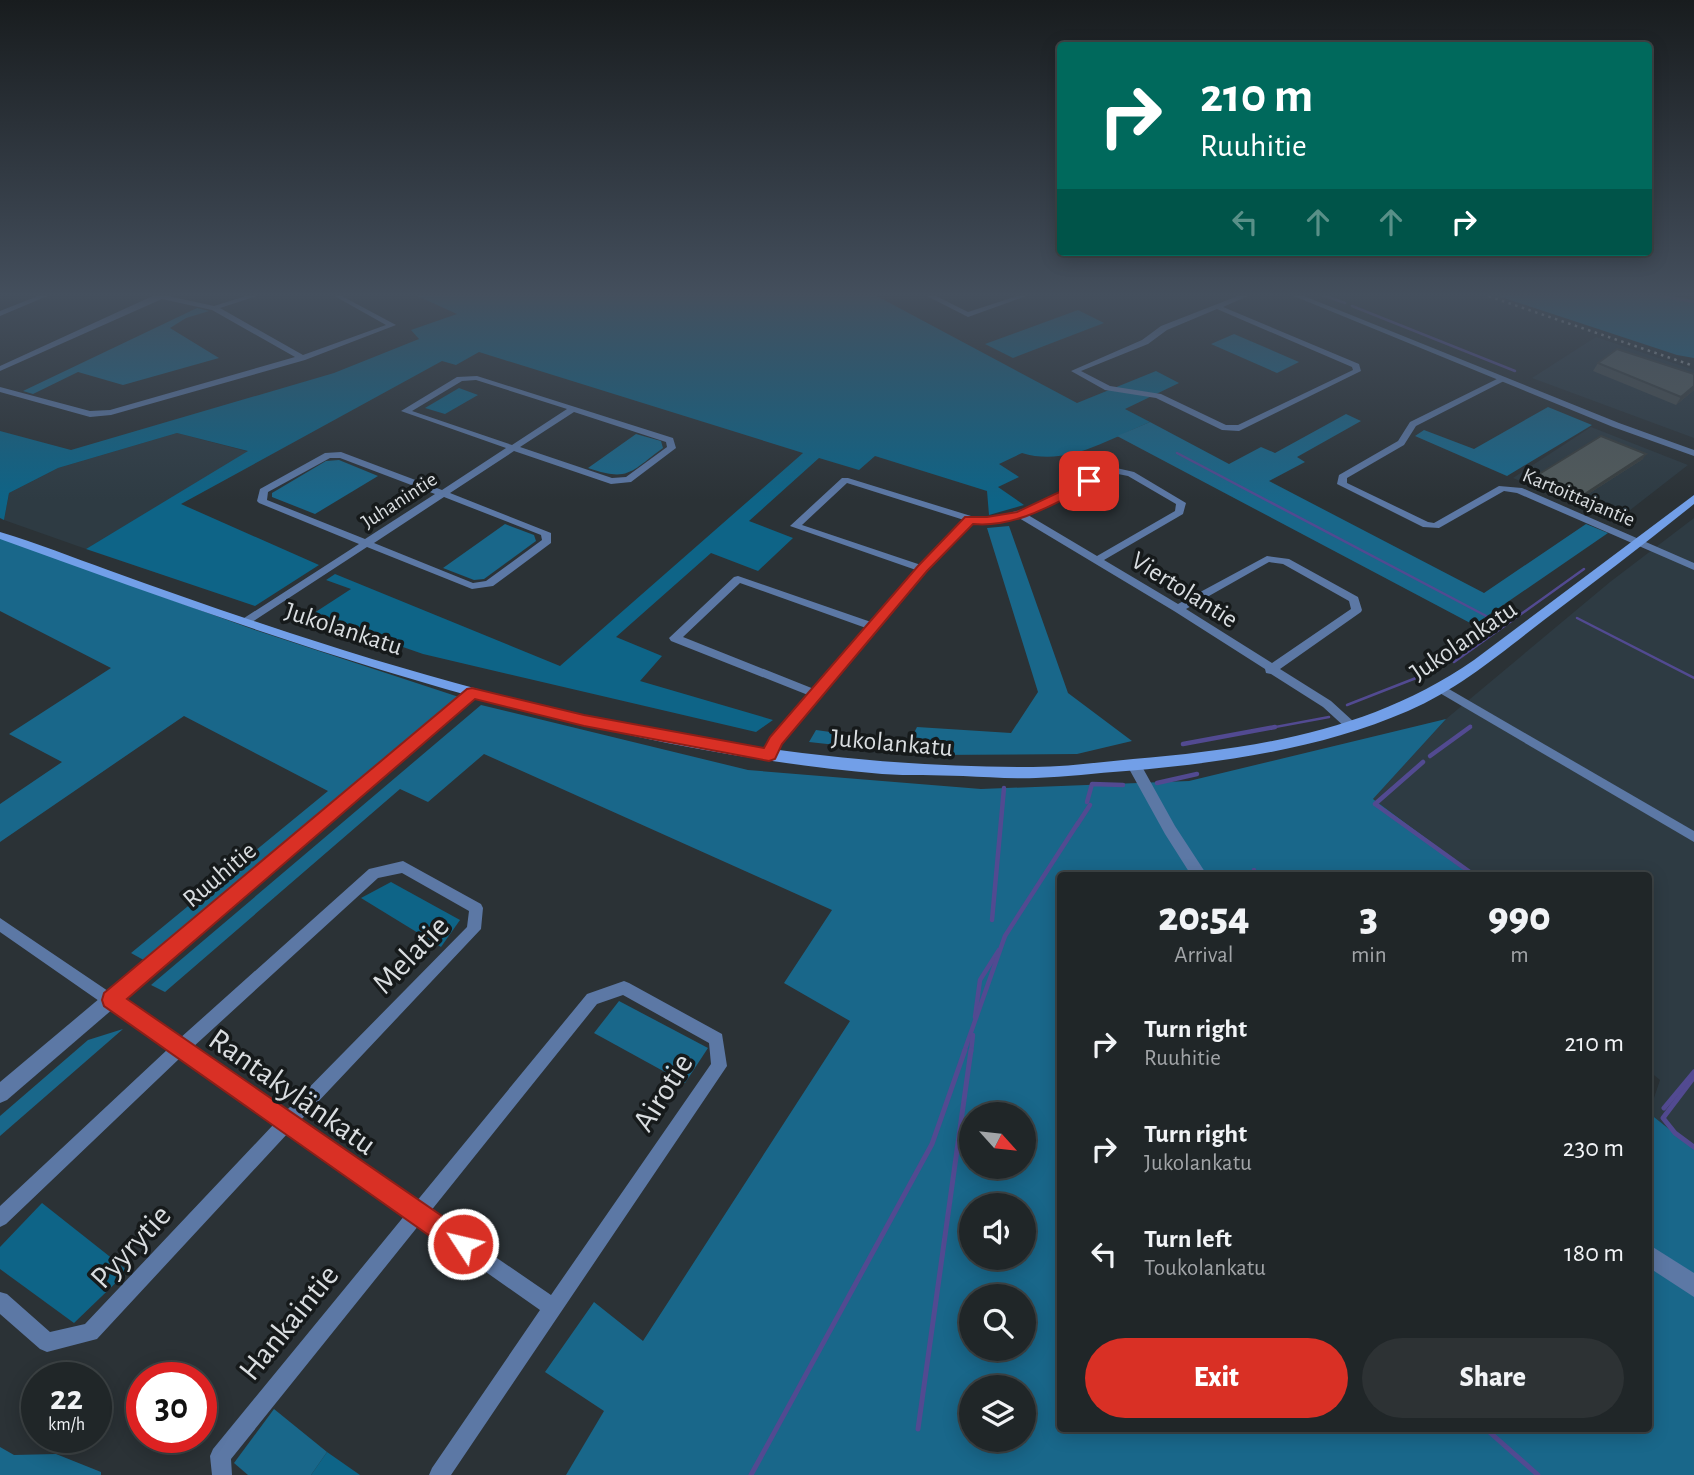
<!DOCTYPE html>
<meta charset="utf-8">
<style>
body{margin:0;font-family:"Alegreya Sans",sans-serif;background:#2d3234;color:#f1f3f6;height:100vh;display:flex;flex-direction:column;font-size:26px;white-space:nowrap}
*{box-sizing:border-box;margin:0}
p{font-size:23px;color:#a2a5a8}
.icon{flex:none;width:38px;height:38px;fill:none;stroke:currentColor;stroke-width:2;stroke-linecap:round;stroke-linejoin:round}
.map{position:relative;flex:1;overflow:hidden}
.details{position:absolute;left:1057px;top:872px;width:595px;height:560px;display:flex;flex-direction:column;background:#202628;border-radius:7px;box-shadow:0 4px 18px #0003,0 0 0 2px #3d4345}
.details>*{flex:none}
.hud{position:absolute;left:1057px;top:42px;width:595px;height:214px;border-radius:7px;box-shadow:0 4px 18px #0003,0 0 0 2px #3d4345;background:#00695c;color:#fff;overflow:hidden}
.needle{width:46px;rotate:117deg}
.fabs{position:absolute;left:959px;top:1102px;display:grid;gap:14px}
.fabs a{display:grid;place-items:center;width:77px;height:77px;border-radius:50%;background:#202628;box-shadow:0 4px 18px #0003,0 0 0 2px #3d4345;font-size:35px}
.speed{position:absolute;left:21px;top:1362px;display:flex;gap:14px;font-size:35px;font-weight:700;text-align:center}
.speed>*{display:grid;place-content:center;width:91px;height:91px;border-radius:50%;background:#202628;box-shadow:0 4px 18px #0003,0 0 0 2px #3d4345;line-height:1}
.speed small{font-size:18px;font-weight:400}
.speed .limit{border:10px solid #d22;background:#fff;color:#111}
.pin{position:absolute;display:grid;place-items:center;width:60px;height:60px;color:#fff;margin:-30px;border-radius:14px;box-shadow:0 4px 10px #0006}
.me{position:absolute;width:77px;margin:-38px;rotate:305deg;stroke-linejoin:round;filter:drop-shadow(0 0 5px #0008)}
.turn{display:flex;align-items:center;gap:24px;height:147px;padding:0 28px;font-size:32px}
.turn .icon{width:91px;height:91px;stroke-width:2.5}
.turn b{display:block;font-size:49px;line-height:60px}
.lanes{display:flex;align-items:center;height:66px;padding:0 28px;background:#0003;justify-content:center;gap:35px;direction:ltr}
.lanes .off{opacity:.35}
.eta{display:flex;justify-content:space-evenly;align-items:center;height:119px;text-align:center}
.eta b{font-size:42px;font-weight:800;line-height:49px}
.button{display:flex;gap:14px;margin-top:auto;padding:14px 28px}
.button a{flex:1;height:80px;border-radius:42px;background:#d93025;color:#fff;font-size:28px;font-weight:800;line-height:80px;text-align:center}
.button a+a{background:#2d3234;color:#f1f3f6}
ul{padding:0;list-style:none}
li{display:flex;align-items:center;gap:21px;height:105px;padding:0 28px}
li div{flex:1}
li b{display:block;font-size:26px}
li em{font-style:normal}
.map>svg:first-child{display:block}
.built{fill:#2e3b43}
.green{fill:#0e6487}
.forest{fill:#19678a;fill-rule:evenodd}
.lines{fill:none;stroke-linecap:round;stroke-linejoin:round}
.stream-far2{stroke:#524a91;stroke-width:2.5}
.stream-far1{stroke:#524a91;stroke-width:4.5}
.stream{stroke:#524a91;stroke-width:5}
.minor{fill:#5c78a5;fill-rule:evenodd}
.tertiary{fill:#5c78a5;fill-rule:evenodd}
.secondary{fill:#729fe8;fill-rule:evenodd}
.rail{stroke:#969b9e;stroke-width:2.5;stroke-dasharray:2.5 4.5;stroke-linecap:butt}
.wall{fill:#464d4e}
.shaded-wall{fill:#393f40}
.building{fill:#515a5b;stroke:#393f40;stroke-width:2}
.route{fill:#d93025;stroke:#8d1f18;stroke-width:2}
.labels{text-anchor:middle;stroke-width:7;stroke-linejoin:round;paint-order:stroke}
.far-street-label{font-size:21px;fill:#d9dde0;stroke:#161a1b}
.street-label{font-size:26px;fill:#d9dde0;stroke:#161a1b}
.near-street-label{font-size:32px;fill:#d9dde0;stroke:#161a1b}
</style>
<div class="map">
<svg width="1694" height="1475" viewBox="0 0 1694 1475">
<rect width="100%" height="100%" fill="#2b3236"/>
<!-- built -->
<g class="built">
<path d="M1596 337 1694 370V438L1532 378Z"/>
<path d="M1591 427 1688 465 1616 521 1513 478Z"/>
<path d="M177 433 249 452 86 549 4 520 9 493 58 468Z"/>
<path d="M1694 518V1149L1649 1113 1660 1080 1649 1071 1648 875H1475L1373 799 1446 719 1610 582Z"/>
</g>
<!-- green -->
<g class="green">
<path d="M413 294H873L1077 403 1156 371 1179 383 1125 409 1150 422C1109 439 1067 467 1022 453L999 464 1019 477 998 487 1024 505 989 515 987 491 875 456 859 470 819 458 749 521 793 538 758 571 711 553 616 637 662 656 640 681 773 720 756 732 423 654 311 615 351 589 326 580 335 574 560 666 803 453 479 352 456 365 442 361 181 504 319 565 255 606 86 549 248 451 177 433 58 468 9 493 4 520 0 518V431L71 450 334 373 419 339 411 330 457 314Z"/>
<path d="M1078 310 1104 323 1013 358 985 344Z"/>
<path d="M459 388 478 395 445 414 425 408Z"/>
<path d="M391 882 460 920 441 947 361 898Z"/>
<path d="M42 1203 128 1271 74 1323 0 1269V1247Z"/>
<path d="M327 1452 360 1475H311Z"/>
</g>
<!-- forest -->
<g class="forest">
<path d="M1492 294H1660L1694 300V358L1677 355Z"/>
<path d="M197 308 209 311 186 318 170 328 219 358 123 385 78 372 33 394 23 391Z"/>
<path d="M1234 334 1299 362 1277 373 1211 344Z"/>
<path d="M1548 407 1592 425 1507 476 1415 436 1424 430 1474 449Z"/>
<path d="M1346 414 1361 421 1297 457 1305 462 1269 481 1484 593 1586 524 1608 533 1474 625 1117 436 1150 422 1229 464 1261 447 1275 453Z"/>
<path d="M636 434 661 441 663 448C630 472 629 482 588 468Z"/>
<path d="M339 460 378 476 315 514 272 497V493L326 461Z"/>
<path d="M505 524 534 535 536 541 484 579 474 580 443 568Z"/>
<path d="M1009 526 1068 693 1132 741 1077 754 927 755 809 742 816 730 909 743 917 727 1011 733 1038 692 987 528Z"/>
<path d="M0 538 255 630 462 698 149 963 131 953 328 791 184 716 0 842V804L62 762 9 734 111 668 0 611Z"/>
<path d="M481 705 748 770 981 789 1189 781 1446 719 1373 799 1475 875H1060V1428H1648L1649 1113 1694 1149V1475H566L604 1411 545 1372 594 1302 643 1341 850 1021 784 983 832 910 484 754 428 802 400 789 165 992 151 985ZM971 1115H1024V1167H971ZM971 1206H1024V1258H971ZM971 1297H1024V1349H971ZM971 1388H1024V1440H971Z"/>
<path d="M619 1001 708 1048 685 1083 594 1033Z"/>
<path d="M123 1029 0 1136V1116L88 1040Z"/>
<path d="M274 1409 327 1452 311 1475H248L234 1463Z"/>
<path d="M0 1447 14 1455 56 1454 101 1472V1475H0Z"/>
</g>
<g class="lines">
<!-- stream-far2 -->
<g class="stream-far2">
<path d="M1320 294 1345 303"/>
<path d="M1650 294 1694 302"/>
<path d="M1352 306 1515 371"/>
<path d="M1177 453 1490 618"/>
<path d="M1577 618 1694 678"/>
<path d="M1454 662 1584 569"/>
<path d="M1347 705 1439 669"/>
<path d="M1265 729 1329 717"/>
<path d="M1467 729 1471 726"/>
</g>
<!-- stream-far1 -->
<g class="stream-far1">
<path d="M1183 744 1275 727"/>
<path d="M1430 756 1470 727"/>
<path d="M1423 762 1375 804 1474 875"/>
<path d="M1157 783 1197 774"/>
<path d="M1087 802 1092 784 1123 785"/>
<path d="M1077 825 1090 805"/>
<path d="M1254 870V875"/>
<path d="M992 920 1004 788"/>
<path d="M975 1017 980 980 999 950"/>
<path d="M964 1052 1005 936 1078 823"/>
<path d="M971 1052 973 1035"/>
</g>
<!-- stream -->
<g class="stream">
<path d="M1694 1077 1663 1118 1675 1133 1694 1147"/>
<path d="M1664 1108 1694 1072"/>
<path d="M1479 1428 1486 1429 1538 1475"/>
<path d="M918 1429 971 1050"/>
<path d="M751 1475 932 1144 965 1050"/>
</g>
<!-- minor -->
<g class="minor">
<path d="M43 294H52L0 316V311Z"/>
<path d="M157 294H169L168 296 214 306 252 294H261L260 295 220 308 303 355 386 325 331 294H338L396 325 305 360 111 415 90 417 0 392V387L90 411 110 410 295 357 212 310 162 299 0 371V366Z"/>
<path d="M923 294H932L968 312 1023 294H1032L968 317Z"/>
<path d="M1243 294H1252L1223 307 1359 364 1361 371 1239 431 1222 430 1156 398 1105 390 1071 371 1142 340 1161 326ZM1217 309 1352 367 1353 370 1238 425H1226L1161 394 1110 386 1081 371 1148 344 1167 330Z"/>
<path d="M477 376 673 438 676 448 631 482 611 484 514 451 450 493 551 533V543L493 586 472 589 367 547 249 624H241L240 622 241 620 359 544 259 503 257 501 260 489 325 453 341 452 442 490 506 448 401 411 457 377ZM476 380 567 409 512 445 412 411 462 381ZM574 412 666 442 667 447 626 477 612 478 520 447ZM330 458H340L435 494 365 539 267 500 268 492ZM444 497 541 535 542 540 486 581 473 583 374 543Z"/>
<path d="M1501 377 1505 379 1504 381 1416 426 1404 445 1347 478V483L1428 522 1434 523 1499 486 1522 488 1694 563V570L1517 493 1504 491 1439 528 1423 527 1337 484 1339 475 1398 441 1410 422Z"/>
<path d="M1112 467 1134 472 1186 503 1183 514 1104 560 1178 604 1267 556 1289 559 1358 597 1362 610 1361 612 1280 669 1331 701 1354 722 1356 725 1354 728H1346L1323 707 1271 674 1266 673 1265 669 1174 611 1019 518 987 524 972 522 927 571 781 743 773 758 769 760 763 755 772 738 808 695 671 641 669 638 734 577 738 576 871 622 916 570 790 526 842 478H848L971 516C1024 522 1064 484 1112 467ZM1113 473 1128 476 1176 504 1175 511 1097 556 1028 515ZM847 483 964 520 921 565 802 525ZM1269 562 1283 564 1349 601 1351 609 1272 663 1186 609ZM740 583 866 628 814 689 683 637Z"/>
<path d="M1442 685 1694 831V842L1438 692 1436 689Z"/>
<path d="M403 861 481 904 483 908 481 929 299 1122 416 1202 587 994 624 981 629 983 722 1034 727 1066 451 1475H429L432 1468 540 1310 419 1225 231 1459 232 1475H212L210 1456 213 1449 405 1215 288 1133 97 1339 47 1352 40 1349 0 1314V1292L7 1294 50 1332 85 1324 274 1124 180 1058 6 1224 0 1227V1206L168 1049 0 932V918L179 1039 369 869ZM402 873 469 911 467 927 285 1112 192 1048 378 878ZM623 995 709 1043 711 1064 551 1295 430 1212 597 1004Z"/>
</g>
<!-- tertiary -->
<g class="tertiary">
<path d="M1289 294H1299L1619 423 1694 450V456L1613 427Z"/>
<path d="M472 688 477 690 479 693 477 696 7 1100 0 1103V1082L467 690Z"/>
<path d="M1135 762 1140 763 1175 826 1207 875H1191L1165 834 1128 767 1130 763Z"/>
<path d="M1648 1244 1694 1273V1297L1648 1267Z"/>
</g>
<!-- secondary -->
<path class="secondary" d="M1694 495V504C1645 544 1594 582 1544 620 1501 653 1459 689 1408 711 1320 749 1222 763 1126 771 1096 773 1066 777 1036 778 1012 779 987 777 963 776 936 775 909 776 882 774 576 747 286 643 0 539V532C37 543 72 557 108 570 168 592 229 613 290 633 531 712 778 768 1033 767 1066 767 1100 762 1133 759 1254 749 1372 731 1474 660Z"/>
<!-- rail -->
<path class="rail" d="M1482 294 1694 366"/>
</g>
<!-- wall -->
<g class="wall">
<path d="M1598 363 1694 374V390L1676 405 1593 371Z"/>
<path d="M1643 459 1574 503 1528 483 1531 479Z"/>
</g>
<!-- shaded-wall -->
<g class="shaded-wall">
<path d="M1694 386V390L1676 405 1681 397Z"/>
<path d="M1646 454 1643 459 1574 503 1577 499Z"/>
</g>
<!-- building -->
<g class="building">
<path d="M1617 349 1694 374V386L1681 397 1598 363Z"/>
<path d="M1601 436 1646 454 1577 499 1531 479Z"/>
</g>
<!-- sky -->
<linearGradient id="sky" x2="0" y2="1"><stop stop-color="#181c1e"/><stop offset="0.59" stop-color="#444f5d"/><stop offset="1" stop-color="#444f5d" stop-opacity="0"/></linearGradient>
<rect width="1694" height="500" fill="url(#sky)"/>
<!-- route -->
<path class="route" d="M1089 478 1093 479V484C1055 503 1017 528 973 524L927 571 782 744 775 759 769 761 584 726 475 699 127 999 471 1236 475 1244 471 1253 463 1256 454 1253 104 1006 102 1000 104 993 467 689 472 688 584 715 764 748 770 737 918 566 965 517H987L1017 512Z"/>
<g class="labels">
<!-- far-street labels -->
<g class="far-street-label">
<text transform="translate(1579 497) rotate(23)" y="7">Kartoittajantie</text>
<text transform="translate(399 500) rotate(-33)" y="7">Juhanintie</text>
</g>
<!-- street labels -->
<g class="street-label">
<text transform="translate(1185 589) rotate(32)" y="9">Viertolantie</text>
<text transform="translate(344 628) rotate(18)" y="9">Jukolankatu</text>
<text transform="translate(1463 640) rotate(-34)" y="9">Jukolankatu</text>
<text transform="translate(892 742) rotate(5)" y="9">Jukolankatu</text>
<text transform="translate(219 874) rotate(-40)" y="9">Ruuhitie</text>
</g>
<!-- near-street labels -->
<g class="near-street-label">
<text transform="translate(410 954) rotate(-46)" y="11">Melatie</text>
<text transform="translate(293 1091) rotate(35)" y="11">Rantakylänkatu</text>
<text transform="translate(662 1092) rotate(-58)" y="11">Airotie</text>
<text transform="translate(130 1246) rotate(-47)" y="11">Pyyrytie</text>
<text transform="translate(288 1322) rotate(-51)" y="11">Hankaintie</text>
</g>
</g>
</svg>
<div class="fabs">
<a><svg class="needle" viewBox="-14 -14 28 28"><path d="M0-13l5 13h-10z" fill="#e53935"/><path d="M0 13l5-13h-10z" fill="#a2a5a8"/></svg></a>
<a><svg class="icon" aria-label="sound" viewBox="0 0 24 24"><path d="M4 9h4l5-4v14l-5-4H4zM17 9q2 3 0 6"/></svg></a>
<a><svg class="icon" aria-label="search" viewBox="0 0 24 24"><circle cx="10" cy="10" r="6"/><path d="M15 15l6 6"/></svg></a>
<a><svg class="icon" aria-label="layers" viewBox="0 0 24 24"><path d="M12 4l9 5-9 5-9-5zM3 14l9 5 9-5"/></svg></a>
</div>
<div class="speed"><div>22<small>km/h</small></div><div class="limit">30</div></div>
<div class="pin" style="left:1089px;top:481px;background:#d93025"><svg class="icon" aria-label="arrive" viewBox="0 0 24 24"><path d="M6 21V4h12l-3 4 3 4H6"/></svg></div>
<svg class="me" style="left:463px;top:1244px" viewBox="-20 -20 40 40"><circle r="17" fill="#d93025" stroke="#fff" stroke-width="3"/><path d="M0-11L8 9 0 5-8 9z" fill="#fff"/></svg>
<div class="hud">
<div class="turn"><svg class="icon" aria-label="right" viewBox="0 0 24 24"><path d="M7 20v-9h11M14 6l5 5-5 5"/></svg><div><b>210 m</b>Ruuhitie</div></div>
<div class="lanes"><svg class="icon off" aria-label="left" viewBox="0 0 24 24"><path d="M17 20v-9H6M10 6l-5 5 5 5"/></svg><svg class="icon off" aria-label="ahead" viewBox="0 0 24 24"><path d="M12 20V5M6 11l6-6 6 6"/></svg><svg class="icon off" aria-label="ahead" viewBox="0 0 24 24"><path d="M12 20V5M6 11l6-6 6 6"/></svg><svg class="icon" aria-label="right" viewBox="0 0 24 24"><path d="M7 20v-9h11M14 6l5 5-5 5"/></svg></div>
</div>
<section class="details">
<div class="eta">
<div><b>20:54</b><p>Arrival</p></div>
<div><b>3</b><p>min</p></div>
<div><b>990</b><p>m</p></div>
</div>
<ul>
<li><svg class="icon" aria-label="right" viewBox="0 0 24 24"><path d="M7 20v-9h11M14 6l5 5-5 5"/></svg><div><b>Turn right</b><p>Ruuhitie</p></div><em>210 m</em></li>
<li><svg class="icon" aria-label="right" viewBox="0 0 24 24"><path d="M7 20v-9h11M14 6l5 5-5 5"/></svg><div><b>Turn right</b><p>Jukolankatu</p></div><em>230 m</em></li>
<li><svg class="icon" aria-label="left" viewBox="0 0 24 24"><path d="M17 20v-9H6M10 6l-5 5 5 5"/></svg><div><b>Turn left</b><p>Toukolankatu</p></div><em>180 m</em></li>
</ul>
<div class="button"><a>Exit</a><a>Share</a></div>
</section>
</div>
